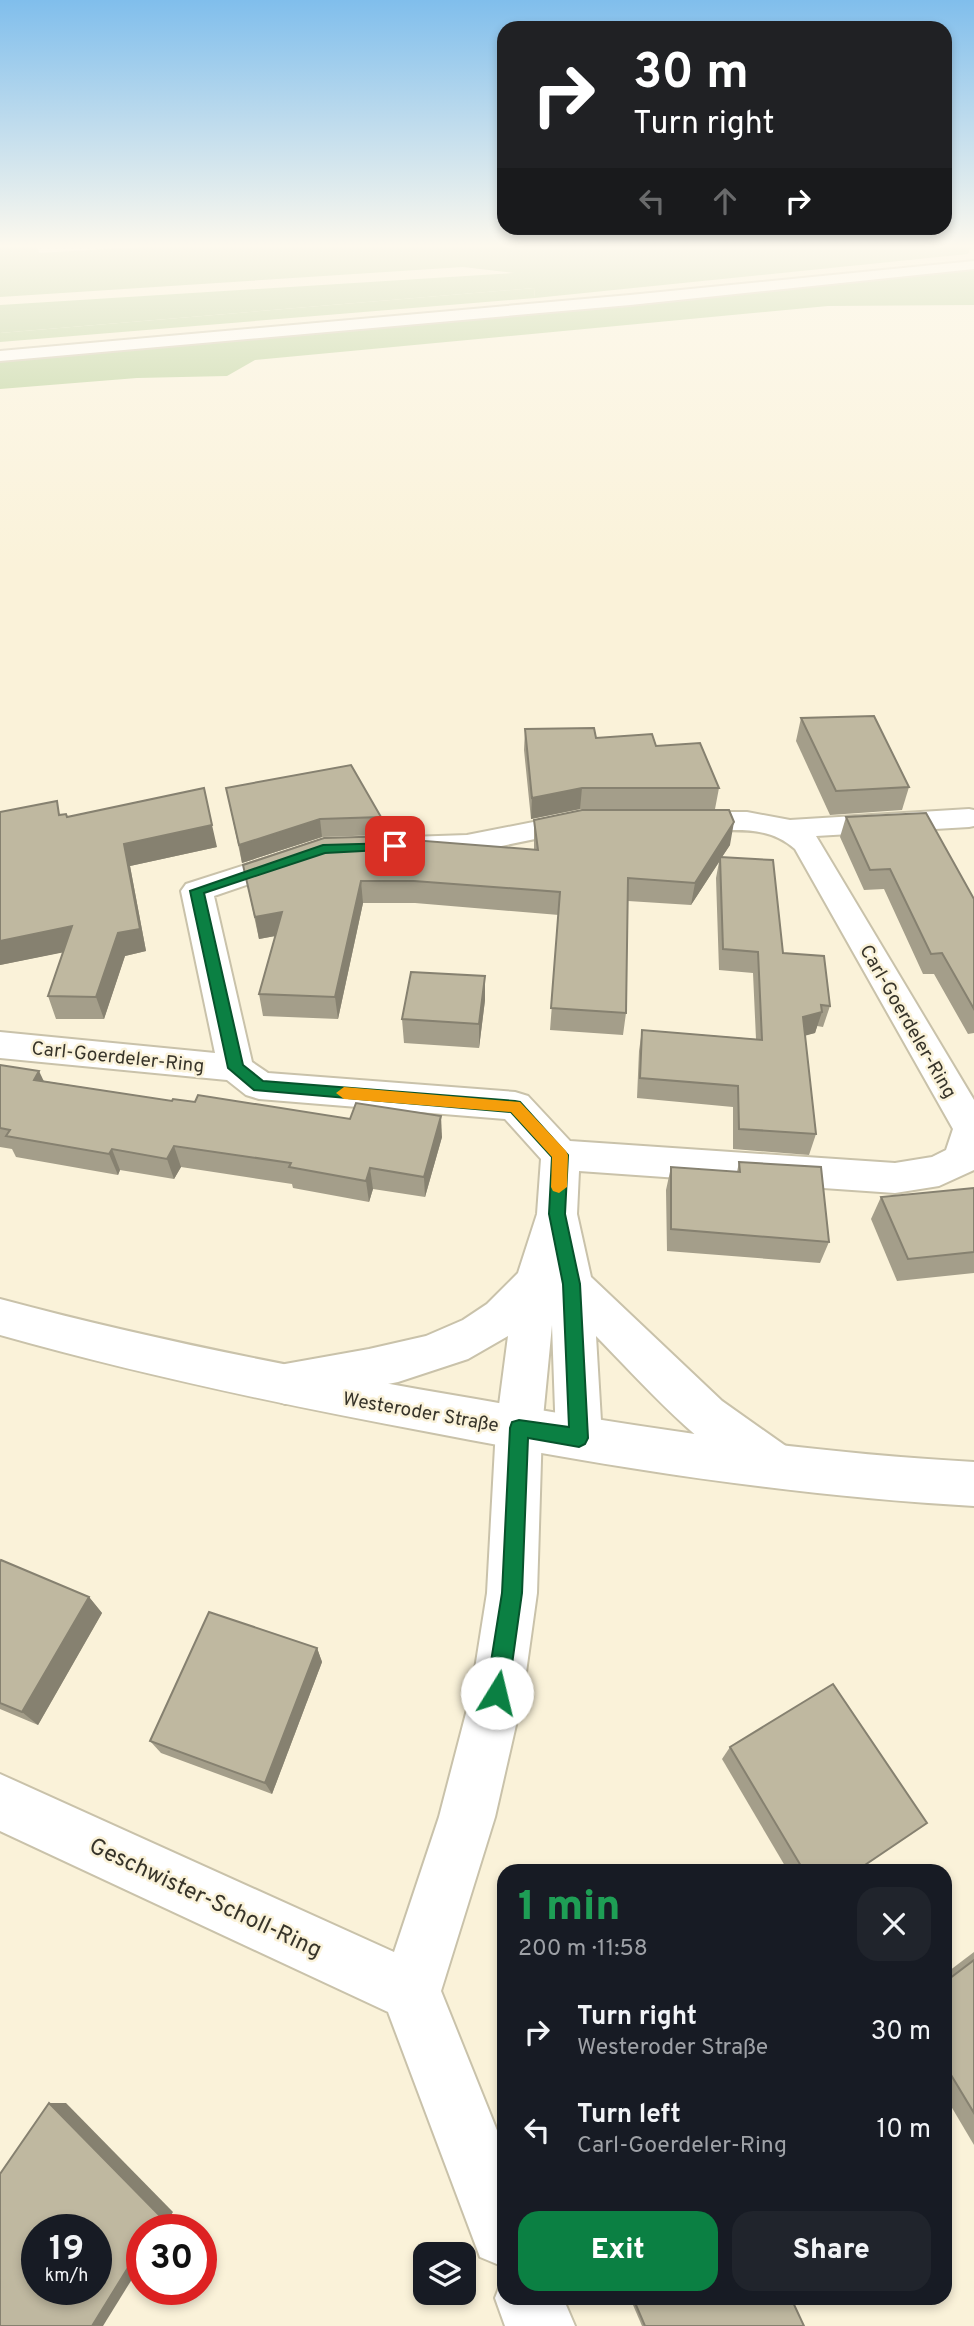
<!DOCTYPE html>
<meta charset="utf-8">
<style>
body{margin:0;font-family:Overpass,sans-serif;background:#20242c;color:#f1f3f6;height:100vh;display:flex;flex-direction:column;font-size:26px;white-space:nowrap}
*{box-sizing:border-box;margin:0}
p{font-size:23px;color:#9ea1a6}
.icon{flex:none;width:38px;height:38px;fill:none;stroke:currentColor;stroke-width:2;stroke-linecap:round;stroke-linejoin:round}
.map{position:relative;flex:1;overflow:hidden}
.sheet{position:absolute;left:497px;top:1864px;width:455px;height:441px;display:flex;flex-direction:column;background:#171b24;border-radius:21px;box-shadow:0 4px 10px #0003}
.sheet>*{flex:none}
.guide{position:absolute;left:497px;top:21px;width:455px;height:214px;border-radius:21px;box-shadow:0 4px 10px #0003;background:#202124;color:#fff;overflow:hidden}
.controls{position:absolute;left:413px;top:2242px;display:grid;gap:14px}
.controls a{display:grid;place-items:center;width:63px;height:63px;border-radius:14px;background:#171b24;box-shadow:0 4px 10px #0003;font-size:35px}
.speed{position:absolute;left:21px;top:2214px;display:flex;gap:14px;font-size:35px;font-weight:700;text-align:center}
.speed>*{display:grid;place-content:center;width:91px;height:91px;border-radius:50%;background:#171b24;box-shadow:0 4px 10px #0003;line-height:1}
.speed small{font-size:18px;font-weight:400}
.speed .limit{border:10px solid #d22;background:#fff;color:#111}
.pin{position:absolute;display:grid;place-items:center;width:60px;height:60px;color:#fff;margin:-30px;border-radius:14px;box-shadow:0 4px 10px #0006}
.me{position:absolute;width:77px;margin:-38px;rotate:9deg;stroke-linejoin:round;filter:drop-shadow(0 0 5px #0008)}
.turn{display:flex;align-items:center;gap:24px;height:147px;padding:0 21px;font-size:32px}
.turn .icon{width:91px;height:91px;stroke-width:2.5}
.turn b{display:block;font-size:49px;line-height:60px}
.lanes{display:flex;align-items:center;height:66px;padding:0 21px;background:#0003;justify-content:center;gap:35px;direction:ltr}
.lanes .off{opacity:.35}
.round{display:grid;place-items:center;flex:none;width:74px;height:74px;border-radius:21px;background:#20242c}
.headline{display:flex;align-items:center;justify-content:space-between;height:119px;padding:0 21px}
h1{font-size:42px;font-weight:800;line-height:52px;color:#1e9e55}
.action{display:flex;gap:14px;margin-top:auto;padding:14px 21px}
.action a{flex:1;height:80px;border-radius:21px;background:#0b8043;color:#fff;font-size:28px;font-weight:800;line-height:80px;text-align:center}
.action a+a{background:#20242c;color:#f1f3f6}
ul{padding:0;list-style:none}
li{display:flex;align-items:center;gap:21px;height:98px;padding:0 21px}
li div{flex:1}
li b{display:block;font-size:26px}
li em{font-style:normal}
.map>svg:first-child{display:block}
.green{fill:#aec98d}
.forest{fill:#afcb8d}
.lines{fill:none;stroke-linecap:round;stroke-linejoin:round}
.street-casing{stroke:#c9c2aa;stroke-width:4}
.secondary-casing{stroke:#c9c2aa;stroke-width:4}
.highway-casing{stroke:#c9c2aa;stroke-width:4}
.street{fill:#fff;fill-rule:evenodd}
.secondary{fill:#fff;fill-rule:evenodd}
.highway{fill:#fff;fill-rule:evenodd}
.wall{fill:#a49e8a}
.shaded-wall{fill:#868170}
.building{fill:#bfb8a0;stroke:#868170;stroke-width:2;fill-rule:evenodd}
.route{fill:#0b8043;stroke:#07532c;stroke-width:2}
.slow{fill:#f59e0b}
.labels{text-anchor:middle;stroke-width:5;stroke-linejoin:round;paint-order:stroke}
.street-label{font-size:19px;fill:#37342a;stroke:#faf2d9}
.near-street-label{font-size:23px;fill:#37342a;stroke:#faf2d9}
</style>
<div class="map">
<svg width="974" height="2326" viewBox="0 0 974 2326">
<rect width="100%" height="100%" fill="#faf2d9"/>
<!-- green -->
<path class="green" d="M0 247H37L39 253 138 247H971L968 254 535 298 534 288 0 333V305L514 273 463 267 0 297Z"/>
<!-- forest -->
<g class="forest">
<path d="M974 268V305L828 306 255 360 227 376 137 378 0 389V361L645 304Z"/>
<path d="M534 288 535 298 0 342V333Z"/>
</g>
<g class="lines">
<defs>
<g id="street">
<path d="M969 809 974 810V826L969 827 816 836 974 1100V1170L939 1186 895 1193 579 1171 577 1214 591 1277 722 1401 790 1449 797 1465 790 1481 774 1487C711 1462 644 1385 596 1336L602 1438 595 1453 579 1459 563 1453 556 1438 552 1325 542 1428 537 1593 523 1694 495 1817 441 1991 504 2148V2267L480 2257 388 2012 0 1831V1774L394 1952 439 1817 471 1694 487 1593 496 1428 508 1336 468 1359 398 1382 285 1404 269 1398 263 1384 269 1370 285 1364 369 1349 426 1336 463 1320 487 1304 518 1273 537 1214 541 1159 505 1119 259 1099 246 1095 227 1080 0 1058V1032L215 1053 181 891 186 884 323 840 467 835 584 812 594 815 599 821 594 827 467 853 326 858 214 896 252 1062 268 1073 515 1092 528 1096 570 1141 895 1163 932 1157 946 1150 953 1129 795 849C759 817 715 838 673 827L668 821 673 815 683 812H747L790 820Z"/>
<path d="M504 2275V2298H563L575 2326H505L495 2298Z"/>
</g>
<path id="secondary" d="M0 1299C156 1341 316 1372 476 1399 641 1428 807 1453 974 1462V1506C791 1496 609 1467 429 1432 285 1405 141 1375 0 1335Z"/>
<path id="highway" d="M974 261V269L630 305 0 361V351L630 295Z"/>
</defs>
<!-- street casing -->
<use href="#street" class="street-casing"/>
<!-- secondary casing -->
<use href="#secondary" class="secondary-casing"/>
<!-- highway casing -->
<use href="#highway" class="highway-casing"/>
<!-- street -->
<use href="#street" class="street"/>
<!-- secondary -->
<use href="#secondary" class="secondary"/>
<!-- highway -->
<use href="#highway" class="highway"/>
</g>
<!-- wall -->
<g class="wall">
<path d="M801 718 909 787 902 810 830 815 796 741Z"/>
<path d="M525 729 656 746 719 788 715 809H580L531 819 524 750Z"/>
<path d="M226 788 381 817 383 835 322 837 242 863Z"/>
<path d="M0 812 61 815 217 847 130 866 146 951 125 956 104 1019H56L48 996 63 952 0 965Z"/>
<path d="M846 817 974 899V1033L968 1034 934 974H923L884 889 864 890 840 837Z"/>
<path d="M534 820 730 845 722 857 783 953 830 1006 823 1027 817 1026 815 1033 805 1035 816 1134 809 1155 733 1149V1107L637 1098 639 1051 642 1030 756 1039 753 973 719 970 716 878 719 862 691 905 628 901 626 1013 623 1035 550 1030 559 915 415 903H363L338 1019 263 1016 259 994 275 936 259 939 243 865 414 871 534 849Z"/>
<path d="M485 976V1000L479 1048 404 1043 402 1019Z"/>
<path d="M0 1065 44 1081 172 1101 442 1137 425 1197 373 1189 369 1202 293 1188 292 1184 181 1167 174 1179 120 1170 118 1175 16 1157 12 1149 0 1147Z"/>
<path d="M739 1162 829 1242 820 1263 667 1251 666 1190 671 1167 737 1172Z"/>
<path d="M974 1188V1273L897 1281 871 1219 881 1197Z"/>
<path d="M0 1562 89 1597 102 1613 38 1725 0 1709Z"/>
<path d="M317 1648 322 1662 272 1794 161 1753 150 1741Z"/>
<path d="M730 1747 856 1871H788L722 1759Z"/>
<path d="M504 1940V1956L500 1948 501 1942Z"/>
<path d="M974 1952V2145L945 2096V1974Z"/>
<path d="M630 2298H791L804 2326H642Z"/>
</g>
<!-- shaded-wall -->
<g class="shaded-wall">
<path d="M582 788 580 809 531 819 532 798Z"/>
<path d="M320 819 322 837 242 863 239 845Z"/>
<path d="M734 822 730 845 720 860V857L719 862 691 905 695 883Z"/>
<path d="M212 825 217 847 130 866 146 951 125 956 104 1019 96 997 124 844Z"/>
<path d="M361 881 363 903 338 1019 335 997Z"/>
<path d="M282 912 286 934 259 939 255 917Z"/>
<path d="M72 926 80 949 0 965V941Z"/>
<path d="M485 976V1000L479 1048V1024Z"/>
<path d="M822 1012 815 1033 797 1038 803 1017Z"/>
<path d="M39 1071 49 1092 34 1080Z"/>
<path d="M441 1116 442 1137 425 1197 424 1177Z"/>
<path d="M174 1146 181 1167 174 1179 167 1159Z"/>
<path d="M112 1149 120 1170 118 1175 109 1154Z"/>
<path d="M370 1168 373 1189 369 1202 366 1181Z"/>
<path d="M89 1597 102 1613 38 1725 22 1712Z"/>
<path d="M317 1648 322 1662 272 1794 265 1783Z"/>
<path d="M49 2103H66L173 2212 162 2230H152Z"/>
<path d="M142 2245V2263L103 2326H92Z"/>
</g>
<!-- building -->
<g class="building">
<path d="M874 716 909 787 836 791 801 718Z"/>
<path d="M594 728 596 738 652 734 656 746 700 743 719 788H582L532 798 525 729Z"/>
<path d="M351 765 381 817 320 819 239 845 226 788Z"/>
<path d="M204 788 212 825 124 844 140 929 118 933 96 997 48 996 72 926 0 941V812L57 801 59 815 66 814 67 817Z"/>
<path d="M582 810H729L734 822 695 883 628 878 626 1013 551 1008 560 892 414 881H361L335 997 259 994 282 912 255 917 243 865 324 838 394 836 414 871 413 840 538 850 534 820Z"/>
<path d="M926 813 974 899V1009L942 953 931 954 890 869 870 870 846 817Z"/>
<path d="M720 857 773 860 783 953 824 956 830 1006 821 1005 822 1012 803 1017 816 1134 739 1129 738 1086 640 1078 642 1030 762 1040 758 952 723 949Z"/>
<path d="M411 972 485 976 479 1024 402 1019Z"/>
<path d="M0 1065 39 1071 34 1080 172 1101 173 1099 195 1102 198 1095 350 1119 356 1103 441 1116 424 1177 370 1168 366 1181 289 1167 291 1163 174 1146 167 1159 112 1149 109 1154 6 1136 10 1130 0 1128Z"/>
<path d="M739 1162 821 1167 829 1242 671 1229V1167L740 1172Z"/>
<path d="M974 1188V1252L908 1259 881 1197Z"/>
<path d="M1 1560 89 1597 22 1712 0 1703V1562Z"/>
<path d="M209 1612 317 1648 265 1783 150 1741Z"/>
<path d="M833 1684 927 1823 856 1871H804L730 1747Z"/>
<path d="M974 1960V2113L945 2065V1982Z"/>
<path d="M49 2103 160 2216 152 2230H142V2245L92 2326H0V2174ZM37 2230H96V2289H37Z"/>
<path d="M633 2298H791L804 2326H645Z"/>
</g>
<!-- sky -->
<linearGradient id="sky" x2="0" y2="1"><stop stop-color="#80beec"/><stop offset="0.43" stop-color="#fdf9ee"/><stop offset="1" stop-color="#fdf9ee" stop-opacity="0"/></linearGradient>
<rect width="974" height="572" fill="url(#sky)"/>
<!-- route -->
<path class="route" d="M395 843 402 846 400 849 325 853 204 893 243 1065 263 1081 515 1101 520 1102 568 1155 565 1214 580 1284 588 1438 585 1444 579 1447 528 1438 522 1593 508 1693 504 1701 497 1704 489 1701 486 1693 502 1593 510 1428 512 1422 519 1420 569 1427 563 1284 549 1214 552 1157 511 1112 254 1090 228 1068 190 891 323 845Z"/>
<!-- slow -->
<path class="slow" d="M344 1087 520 1102 566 1151 568 1155 567 1187 559 1193 553 1191 551 1187 552 1157 511 1112 344 1099 336 1093Z"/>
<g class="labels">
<!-- street labels -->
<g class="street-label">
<text transform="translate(909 1021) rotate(60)" y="7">Carl-Goerdeler-Ring</text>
<text transform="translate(118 1056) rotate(6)" y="7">Carl-Goerdeler-Ring</text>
<text transform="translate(421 1411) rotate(10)" y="7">Westeroder Straße</text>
</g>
<!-- near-street labels -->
<g class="near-street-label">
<text transform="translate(206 1897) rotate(25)" y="8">Geschwister-Scholl-Ring</text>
</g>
</g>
</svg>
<div class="controls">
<a><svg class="icon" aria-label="layers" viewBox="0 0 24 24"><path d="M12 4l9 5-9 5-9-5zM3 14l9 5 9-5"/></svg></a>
</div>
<div class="speed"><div>19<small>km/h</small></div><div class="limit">30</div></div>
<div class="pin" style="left:395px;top:846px;background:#d93025"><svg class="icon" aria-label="arrive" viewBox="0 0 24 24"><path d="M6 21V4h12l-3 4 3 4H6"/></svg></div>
<svg class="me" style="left:497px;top:1693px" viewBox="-20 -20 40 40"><circle r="19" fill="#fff"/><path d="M0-13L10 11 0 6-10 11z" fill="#0b8043"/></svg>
<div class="guide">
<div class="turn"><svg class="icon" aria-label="right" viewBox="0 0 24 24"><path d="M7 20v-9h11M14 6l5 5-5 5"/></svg><div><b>30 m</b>Turn right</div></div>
<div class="lanes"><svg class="icon off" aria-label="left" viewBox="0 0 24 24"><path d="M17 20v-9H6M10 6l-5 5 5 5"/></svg><svg class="icon off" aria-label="ahead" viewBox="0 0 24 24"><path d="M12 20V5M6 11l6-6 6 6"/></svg><svg class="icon" aria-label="right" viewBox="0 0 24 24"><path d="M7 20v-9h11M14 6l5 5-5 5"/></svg></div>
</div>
<section class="sheet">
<div class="headline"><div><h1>1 min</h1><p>200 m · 11:58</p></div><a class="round"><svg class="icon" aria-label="close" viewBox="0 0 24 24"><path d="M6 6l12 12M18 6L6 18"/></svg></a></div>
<ul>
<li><svg class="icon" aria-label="right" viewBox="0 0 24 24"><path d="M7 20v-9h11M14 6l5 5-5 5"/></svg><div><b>Turn right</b><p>Westeroder Straße</p></div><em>30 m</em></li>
<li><svg class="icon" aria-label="left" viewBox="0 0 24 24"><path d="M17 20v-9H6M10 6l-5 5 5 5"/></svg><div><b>Turn left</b><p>Carl-Goerdeler-Ring</p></div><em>10 m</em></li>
</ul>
<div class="action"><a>Exit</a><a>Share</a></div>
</section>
</div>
